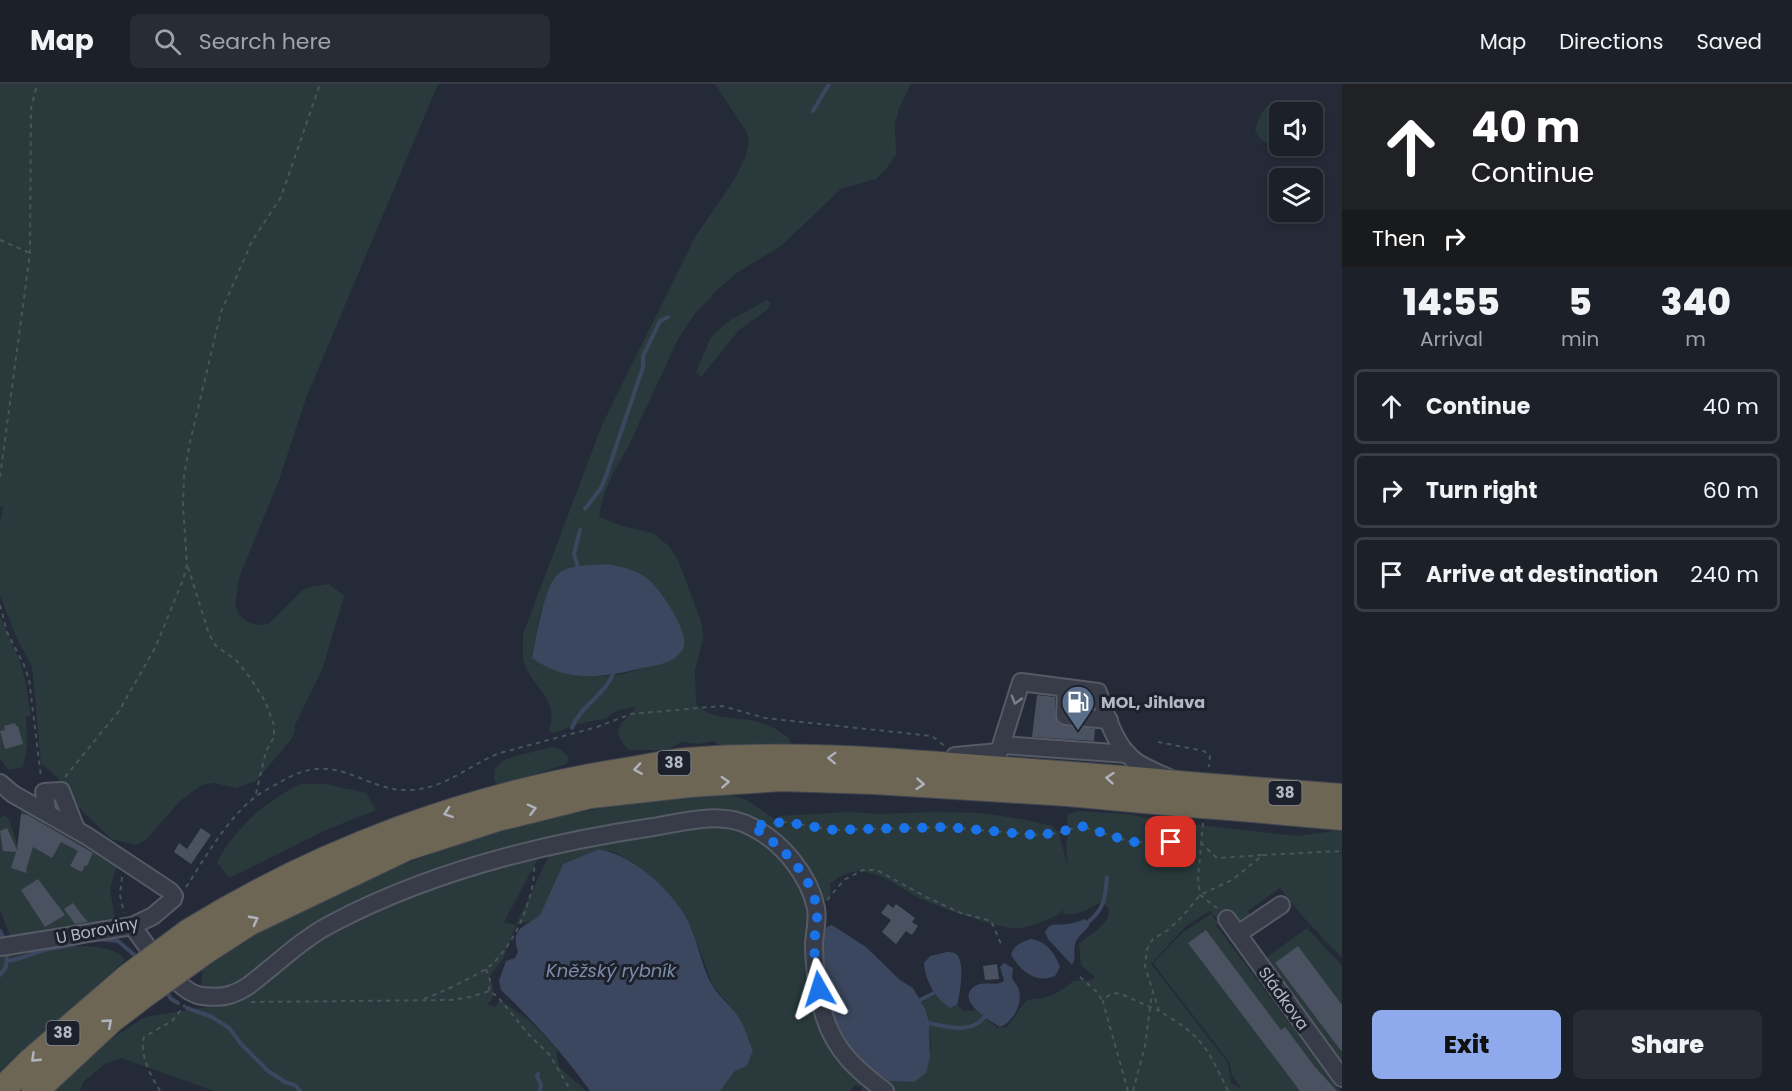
<!DOCTYPE html>
<meta charset="utf-8">
<style>
body{margin:0;font-family:Poppins,sans-serif;background:#282d35;color:#f1f3f6;height:100vh;display:flex;flex-direction:column;font-size:22px;white-space:nowrap}
*{box-sizing:border-box;margin:0}
p{font-size:20px;color:#a0a3a8}
.icon{flex:none;width:33px;height:33px;fill:none;stroke:currentColor;stroke-width:2;stroke-linecap:round;stroke-linejoin:round}
.map{position:relative;flex:1;overflow:hidden}
.details{display:flex;flex-direction:column;background:#1b2029;width:450px}
.details>*{flex:none}
.top-card{background:#202124;color:#fff;overflow:hidden}
.tools{position:absolute;left:1269px;top:18px;display:grid;gap:12px}
.tools a{display:grid;place-items:center;width:54px;height:54px;border-radius:9px;background:#1b2029;box-shadow:0 3px 9px #0003,0 0 0 2px #393e46;font-size:30px}
.pin{position:absolute;display:grid;place-items:center;width:51px;height:51px;color:#fff;margin:-26px;border-radius:12px;box-shadow:0 3px 9px #0006}
.me{position:absolute;width:66px;margin:-33px;rotate:354deg;stroke-linejoin:round;filter:drop-shadow(0 0 4px #0008)}
.turn{display:flex;align-items:center;gap:21px;height:126px;padding:0 30px;font-size:27px}
.turn .icon{width:78px;height:78px;stroke-width:2.5}
.turn b{display:block;font-size:42px;line-height:51px}
.then{display:flex;align-items:center;height:57px;padding:0 30px;background:#0003;gap:12px;font-size:22px}
.eta{display:flex;justify-content:space-evenly;align-items:center;height:102px;text-align:center}
.eta b{font-size:36px;font-weight:800;line-height:42px}
.button{display:flex;gap:12px;margin-top:auto;padding:12px 30px}
.button a{flex:1;height:69px;border-radius:9px;background:#8faaec;color:#111;font-size:24px;font-weight:800;line-height:69px;text-align:center}
.button a+a{background:#282d35;color:#f1f3f6}
ul{padding:0;list-style:none}
li{display:flex;align-items:center;gap:18px;height:75px;margin:0 12px 9px;padding:0 18px;border:3px solid #393e46;border-radius:9px}
li div{flex:1}
li b{display:block;font-size:22px}
li em{font-style:normal}
header{display:flex;align-items:center;gap:36px;box-sizing:border-box;height:84px;padding:0 30px;background:#1b2029;border-bottom:2px solid #393e46}
header strong{font-size:28px}
nav{display:flex;gap:33px;margin-inline-start:auto;font-size:21px}
.search{width:420px;height:54px;background:#282d35;display:flex;align-items:center;gap:15px;box-sizing:border-box;padding:0 21px;border-radius:9px;color:#a0a3a8;font-size:22px}
main{display:flex;flex:1;min-height:0}
.map>svg:first-child{display:block}
.green{fill:#2a3a3c;fill-rule:evenodd}
.water{fill:#3b475e}
.lines{fill:none;stroke-linecap:round;stroke-linejoin:round}
.stream{stroke:#3b475e;stroke-width:4}
.building{fill:#4a5160}
.minor-casing{stroke:#555a65;stroke-width:20}
.highway-casing{stroke:#424752;stroke-width:28}
.path{stroke:#475559;stroke-width:2;stroke-dasharray:4.5 4.5;stroke-linecap:butt}
.minor{stroke:#373c48;stroke-width:16}
.highway{stroke:#6d6655;stroke-width:26}
.highway-bridge-casing{stroke:#424752;stroke-width:28;stroke-linecap:butt}
.highway-bridge{stroke:#6d6655;stroke-width:26}
.oneway{stroke:#7b808c}
.oneway2{stroke:#afb3be}
.route{stroke:#1a73e8;stroke-width:10;stroke-dasharray:0 18}
.labels{text-anchor:middle;stroke-width:6;stroke-linejoin:round;paint-order:stroke}
.shield{fill:#1c212c;stroke:#858a96;stroke-width:1.5}
.shield-label{font-size:15px;font-weight:bold;fill:#b2b7c4}
.poi-label{font-size:16px;font-weight:bold;fill:#b2b7c4;stroke:#1c212c;text-anchor:start}
.street-label{font-size:16px;fill:#b2b7c4;stroke:#1c212c}
.water-label{font-size:18px;font-style:italic;fill:#7d8ca9;stroke:#1c212c}
</style>
<header>
<strong>Map</strong>
<div class="search"><svg class="icon" aria-label="search" viewBox="0 0 24 24"><circle cx="10" cy="10" r="6"/><path d="M15 15l6 6"/></svg>Search here</div>
<nav><a>Map</a><a>Directions</a><a>Saved</a></nav>
</header>
<main>
<div class="map">
<svg width="1342" height="1007" viewBox="0 0 1342 1007">
<rect width="100%" height="100%" fill="#242a37"/>
<!-- green -->
<g class="green">
<path d="M0 0H438L306 314 279 396 239 494 235 521 240 532 248 538 259 541 268 540 302 507 309 503 329 500 344 512 322 586 294 643 295 647 291 656 256 697 236 704 214 699 202 701 180 717 146 756 136 761 111 755 76 721 70 710 57 693 41 679 32 582 17 555 0 511V440L3 423H0Z"/>
<path d="M715 0H911L899 24 895 40 896 70 887 84 876 95 841 105 781 162 738 188 713 209 710 215 696 228 678 255 628 363 612 391 602 416 599 433 622 442 653 449 669 462 678 476 702 540 703 556 695 586 696 620C712 636 733 633 755 637 768 640 778 646 789 654L790 660 763 659 731 663 721 662 714 657 698 660 681 658 668 666H629C608 644 622 641 636 623L618 626 604 635 586 638 553 649 549 646C560 614 533 605 524 579 522 570 523 559 523 550L602 341 695 153 734 96 746 72 749 55 746 47ZM608 480 641 585 614 592H591L532 573 540 530 552 500 577 482Z"/>
<path d="M1281 17 1292 20 1296 28H1280L1279 60C1266 62 1261 58 1255 46 1260 31 1264 19 1281 17Z"/>
<path d="M767 216 771 220 767 226 739 246 701 293 696 288 710 255 719 245 732 235Z"/>
<path d="M0 533 20 578 25 596 31 632H26L27 661 23 683 9 686 0 675Z"/>
<path d="M552 663 561 665 568 673 567 680 507 699 497 700 494 696 495 684 504 676 516 672Z"/>
<path d="M300 700H326L366 709 376 726 326 746 229 794 217 778C237 742 264 719 300 700Z"/>
<path d="M719 708 747 716 788 744 779 732 848 728 882 730 933 728 981 729 1021 735 1053 742 1059 749 1068 784 1066 759 1068 752 1067 731 1077 727 1127 730 1163 737 1297 752 1342 746V874L1305 835 1280 804 1248 827 1253 835C1242 839 1237 837 1227 831L1219 837 1210 827 1186 842 1151 880 1228 979 1231 999 1242 1005 1232 991 1229 978 1153 879 1182 849 1211 830 1218 839 1216 841 1340 1007H885L878 1002 889 997 914 998C919 990 926 982 929 973 934 960 928 929 921 918L936 911 947 923H954L957 921 963 927 976 926 997 944 1007 943C1014 936 1022 919 1028 916 1033 914 1038 915 1043 914 1054 911 1065 905 1073 897L1092 896 1095 893 1081 881 1079 860C1090 849 1110 842 1109 825L1101 818C1089 824 1076 834 1062 829L1063 822 1060 830C1046 836 1031 844 1016 844 999 845 936 822 919 814 893 800 860 771 832 799L830 798 831 809 828 815 822 818 750 735 547 758 504 838 516 841 550 769 628 751 716 742 744 745 767 759 785 778 810 818 809 862 844 982C853 993 866 998 877 1007H861L862 1003 855 1001 850 1007H720L735 987 747 982 753 968 741 936 712 900 692 845 641 785 614 768 599 765 563 780 540 831 532 837 516 841 503 875 489 893 493 903 492 916 487 920 495 923 500 916 530 937 556 964 559 983 586 1007H214L122 974 106 979 84 997 79 1007H52L99 963 145 933 208 923 200 912 203 883C331 800 478 744 629 719 659 714 689 712 719 708Z"/>
<path d="M22 722 95 764 117 782 110 805 115 836 12 856 0 826V734L5 731 10 738 17 760 23 759 20 740Z"/>
<path d="M1307 844 1342 882V983L1263 876Z"/>
<path d="M50 863C69 863 114 858 125 876L0 990V870Z"/>
</g>
<!-- water -->
<g class="water">
<path d="M608 480C623 483 638 486 650 497 661 506 692 552 683 565 673 580 658 581 642 584 602 594 568 599 532 574 536 554 544 503 558 490 569 480 594 481 608 480Z"/>
<path d="M599 765C635 772 678 811 691 844 699 862 702 884 712 901 720 914 734 924 741 937 746 946 749 958 753 967L747 982 735 987 720 1007H590C564 970 534 938 501 906L499 897 506 877 515 874 518 868C510 843 524 844 540 831L563 780Z"/>
<path d="M1085 835 1090 840C1087 847 1076 852 1075 861 1073 869 1077 873 1072 881L1048 855 1045 848C1051 837 1056 842 1066 840 1072 840 1079 837 1085 835Z"/>
<path d="M832 841 866 863 900 896 913 904 925 925 929 938 930 973 926 989 914 998 889 997 863 979 851 966 832 929 828 913 821 878 824 847 827 843Z"/>
<path d="M1031 855C1046 857 1055 869 1060 883L1055 892C1035 900 1021 887 1011 871 1013 861 1022 858 1031 855Z"/>
<path d="M947 868C951 868 954 868 957 871 965 879 960 911 957 921L950 924C935 915 925 896 924 879L930 872Z"/>
<path d="M1004 879 1013 884C1013 887 1012 890 1012 893 1013 898 1018 901 1019 906 1023 920 1013 938 1000 943 990 937 954 916 975 902 983 897 994 902 1003 898L1004 896 1000 883Z"/>
</g>
<g class="lines">
<!-- stream -->
<g class="stream">
<path d="M813 27 829 0"/>
<path d="M585 425 601 404 606 392 643 283V272L660 237 668 233"/>
<path d="M579 487 574 470 580 446"/>
<path d="M572 644C580 622 606 610 614 588"/>
<path d="M1087 839C1105 825 1105 814 1107 793"/>
<path d="M0 847 5 857"/>
<path d="M98 855 118 857 138 874"/>
<path d="M7 877C22 875 35 868 49 865 60 863 70 862 82 858"/>
<path d="M0 891 6 883 7 867"/>
<path d="M166 907 171 915 178 919"/>
<path d="M920 916 934 909"/>
<path d="M187 924 212 933 229 944 242 961 268 987 285 998 295 1001 300 1007"/>
<path d="M924 938C945 942 972 952 986 931"/>
<path d="M538 990 537 993 541 1000 540 1007"/>
</g>
</g>
<!-- building -->
<g class="building">
<path d="M1037 611 1055 613V632L1059 640 1095 645 1094 657 1032 653Z"/>
<path d="M15 639 16 642H18L23 660 5 665 0 647 5 646 4 642Z"/>
<path d="M21 730 28 731 93 769 87 782 85 781 82 788 70 782 78 767 61 758 52 774 33 763 26 786 27 789 11 784 16 768 3 767 0 747 7 744 17 766Z"/>
<path d="M201 744 211 751 191 780 174 768 179 759 187 765Z"/>
<path d="M38 795 65 831 45 843 21 806Z"/>
<path d="M73 819 82 831 88 838 75 840 64 825Z"/>
<path d="M888 820 893 824 896 820 915 834 912 838 918 842 912 851 906 847 896 860 882 848 891 836 881 829Z"/>
<path d="M1206 846 1281 946 1285 943 1315 983 1337 1007H1300L1188 859Z"/>
<path d="M1298 862 1342 921V968L1275 879Z"/>
<path d="M997 880 999 895 985 896 983 882Z"/>
</g>
<g class="lines">
<defs>
<g id="minor">
<path d="M1066 604 1065 632 1109 636"/>
<path d="M1003 661 1128 670"/>
<path d="M955 672 999 668 1021 598 1098 608C1107 632 1114 661 1135 677 1145 684 1158 689 1169 694"/>
<path d="M0 699 13 710 87 752 170 807 174 812 173 815 153 832 132 842 0 863"/>
<path d="M48 730 44 708 61 707 76 745"/>
<path d="M1227 835 1342 994"/>
<path d="M132 842C147 861 177 909 202 912 211 913 223 914 232 910 248 905 260 892 273 882 291 867 310 851 331 840 429 788 544 759 653 743 686 738 722 726 752 743 782 758 809 791 816 824 818 835 815 848 814 859 814 880 818 914 825 934 836 968 857 986 885 1007"/>
<path d="M1238 850 1281 821"/>
</g>
<g id="highway">
<path d="M1227 704 1342 713"/>
<path d="M1229 723 1342 733"/>
<path d="M189 848C322 766 471 711 625 687 645 684 666 679 687 677 783 669 880 676 977 684 1048 689 1119 694 1189 701"/>
<path d="M205 867 250 838 405 764 498 734 591 711 690 700 782 694 874 697 1068 709 1188 720"/>
<path d="M1 1007 31 977 127 894"/>
<path d="M35 1007 111 936 145 910"/>
</g>
</defs>
<!-- minor casing -->
<use href="#minor" class="minor-casing"/>
<!-- highway casing -->
<use href="#highway" class="highway-casing"/>
<!-- path -->
<g class="path">
<path d="M0 156 30 169"/>
<path d="M0 393 30 169 31 25 37 0"/>
<path d="M188 483 209 550 216 562 236 576 249 592 265 617 274 641V653L266 667 255 714"/>
<path d="M0 521 7 548 24 581 29 595 41 693"/>
<path d="M1158 658 1204 667 1210 672 1209 683"/>
<path d="M65 693 119 627 155 564 183 496 187 481 183 422 184 392 190 358 221 228 252 157 281 113 320 0"/>
<path d="M773 739 784 738 834 746 946 743 1035 751 1057 749 1081 742 1131 758 1201 759 1217 774 1263 771"/>
<path d="M1203 739 1198 794 1200 811 1217 824"/>
<path d="M122 793 120 811 124 829"/>
<path d="M186 803C206 773 226 736 255 713 262 708 271 703 279 699 296 688 314 682 335 686 360 691 381 707 409 706 446 705 468 681 500 669L597 643 631 630 722 622 765 634 932 652 946 663"/>
<path d="M827 816 844 796 863 786H877L928 814 961 829 991 837 1002 862"/>
<path d="M486 885 490 896 489 907"/>
<path d="M1080 893 1098 909 1103 918"/>
<path d="M424 915C440 909 479 891 491 881 514 861 536 812 534 781"/>
<path d="M251 918 451 916 470 913 489 907 497 912 530 952 549 970 571 1007"/>
<path d="M160 1007C151 992 139 971 144 953L172 937 185 921"/>
<path d="M1128 1007 1103 918 1104 914 1114 909 1121 910 1159 927"/>
<path d="M1133 1007 1145 962 1152 909"/>
<path d="M1228 1007C1207 963 1202 952 1159 927L1145 882 1147 865 1153 855 1168 846 1183 832 1200 811 1232 796 1263 771 1342 767"/>
</g>
<!-- minor -->
<use href="#minor" class="minor"/>
<!-- highway -->
<use href="#highway" class="highway"/>
<defs>
<g id="highway-bridge">
<path d="M1189 701 1227 704"/>
<path d="M1188 720 1229 723"/>
<path d="M127 894 189 848"/>
<path d="M145 910 205 867"/>
</g>
</defs>
<!-- highway-bridge casing -->
<use href="#highway-bridge" class="highway-bridge-casing"/>
<!-- highway-bridge -->
<use href="#highway-bridge" class="highway-bridge"/>
</g>
<!-- one-way arrows -->
<defs><path id="oneway-chevron" d="M-2-3.5L2.5 0L-2 3.5" fill="none" stroke-width="1.6" stroke-linecap="round" stroke-linejoin="round" transform="scale(1.5)"/></defs>
<use class="oneway" href="#oneway-chevron" transform="translate(1016 616) rotate(106)"/>
<g class="oneway2">
<use href="#oneway-chevron" transform="translate(832 674) rotate(-178)"/>
<use href="#oneway-chevron" transform="translate(638 685) rotate(171)"/>
<use href="#oneway-chevron" transform="translate(1110 694) rotate(-175)"/>
<use href="#oneway-chevron" transform="translate(725 698) rotate(-3)"/>
<use href="#oneway-chevron" transform="translate(920 700) rotate(4)"/>
<use href="#oneway-chevron" transform="translate(532 725) rotate(-14)"/>
<use href="#oneway-chevron" transform="translate(448 729) rotate(161)"/>
<use href="#oneway-chevron" transform="translate(254 836) rotate(-28)"/>
<use href="#oneway-chevron" transform="translate(108 939) rotate(-41)"/>
<use href="#oneway-chevron" transform="translate(35 974) rotate(137)"/>
</g>
<g class="lines">
<!-- route -->
<path class="route" d="M819 905C817 891 815 877 814 863 814 851 818 837 817 825 811 789 781 762 752 742L784 738 834 746 946 743 1035 751 1057 749 1081 742 1131 758H1171"/>
</g>
<!-- icons -->
<defs>
<symbol id="fuel-pin" viewBox="-11 -11 22 30"><path d="M0 17L-7.5 6A9.5 9.5 0 1 1 7.5 6Z" fill="#5c6f8a" stroke="#1c212c"/><path d="M-5.5-6h7V0h2V4h1.3V-2.5L3-4.5l.8-.8L6-3V5H2.5V1h-1V6h-7ZM-4.2-4.7v3.2H.2V-4.7Z" fill="#fff"/></symbol>
</defs>
<g fill-rule="evenodd">
<use href="#fuel-pin" x="1059" y="599" width="38" height="52"/>
</g>
<g class="labels">
<!-- shield labels -->
<g class="shield">
<rect x="657.5" y="667" width="33" height="24" rx="4.5"/>
<rect x="1268.5" y="697" width="33" height="24" rx="4.5"/>
<rect x="46.5" y="937" width="33" height="24" rx="4.5"/>
</g>
<g class="shield-label">
<text x="674" y="684">38</text>
<text x="1285" y="714">38</text>
<text x="63" y="954">38</text>
</g>
<!-- poi labels -->
<g class="poi-label">
<text x="1101" y="624">MOL, Jihlava</text>
</g>
<!-- street labels -->
<g class="street-label">
<text transform="translate(97 846) rotate(-11)" y="6">U Boroviny</text>
<text transform="translate(1284 914) rotate(54)" y="6">Sládkova</text>
</g>
<!-- water labels -->
<g class="water-label">
<text x="611" y="893">Kněžský rybník</text>
</g>
</g>
</svg>
<div class="tools">
<a><svg class="icon" aria-label="sound" viewBox="0 0 24 24"><path d="M4 9h4l5-4v14l-5-4H4zM17 9q2 3 0 6"/></svg></a>
<a><svg class="icon" aria-label="layers" viewBox="0 0 24 24"><path d="M12 4l9 5-9 5-9-5zM3 14l9 5 9-5"/></svg></a>
</div>
<div class="pin" style="left:1171px;top:758px;background:#d93025"><svg class="icon" aria-label="arrive" viewBox="0 0 24 24"><path d="M6 21V4h12l-3 4 3 4H6"/></svg></div>
<svg class="me" style="left:819px;top:905px" viewBox="-20 -20 40 40"><path d="M0-17L14 15 0 8-14 15z" fill="#1a73e8" stroke="#fff" stroke-width="4"/></svg>
</div>
<section class="details">
<div class="top-card">
<div class="turn"><svg class="icon" aria-label="ahead" viewBox="0 0 24 24"><path d="M12 20V5M6 11l6-6 6 6"/></svg><div><b>40 m</b>Continue</div></div>
<div class="then">Then<svg class="icon" aria-label="right" viewBox="0 0 24 24"><path d="M7 20v-9h11M14 6l5 5-5 5"/></svg></div>
</div>
<div class="eta">
<div><b>14:55</b><p>Arrival</p></div>
<div><b>5</b><p>min</p></div>
<div><b>340</b><p>m</p></div>
</div>
<ul>
<li><svg class="icon" aria-label="ahead" viewBox="0 0 24 24"><path d="M12 20V5M6 11l6-6 6 6"/></svg><div><b>Continue</b></div><em>40 m</em></li>
<li><svg class="icon" aria-label="right" viewBox="0 0 24 24"><path d="M7 20v-9h11M14 6l5 5-5 5"/></svg><div><b>Turn right</b></div><em>60 m</em></li>
<li><svg class="icon" aria-label="arrive" viewBox="0 0 24 24"><path d="M6 21V4h12l-3 4 3 4H6"/></svg><div><b>Arrive at destination</b></div><em>240 m</em></li>
</ul>
<div class="button"><a>Exit</a><a>Share</a></div>
</section>
</main>
